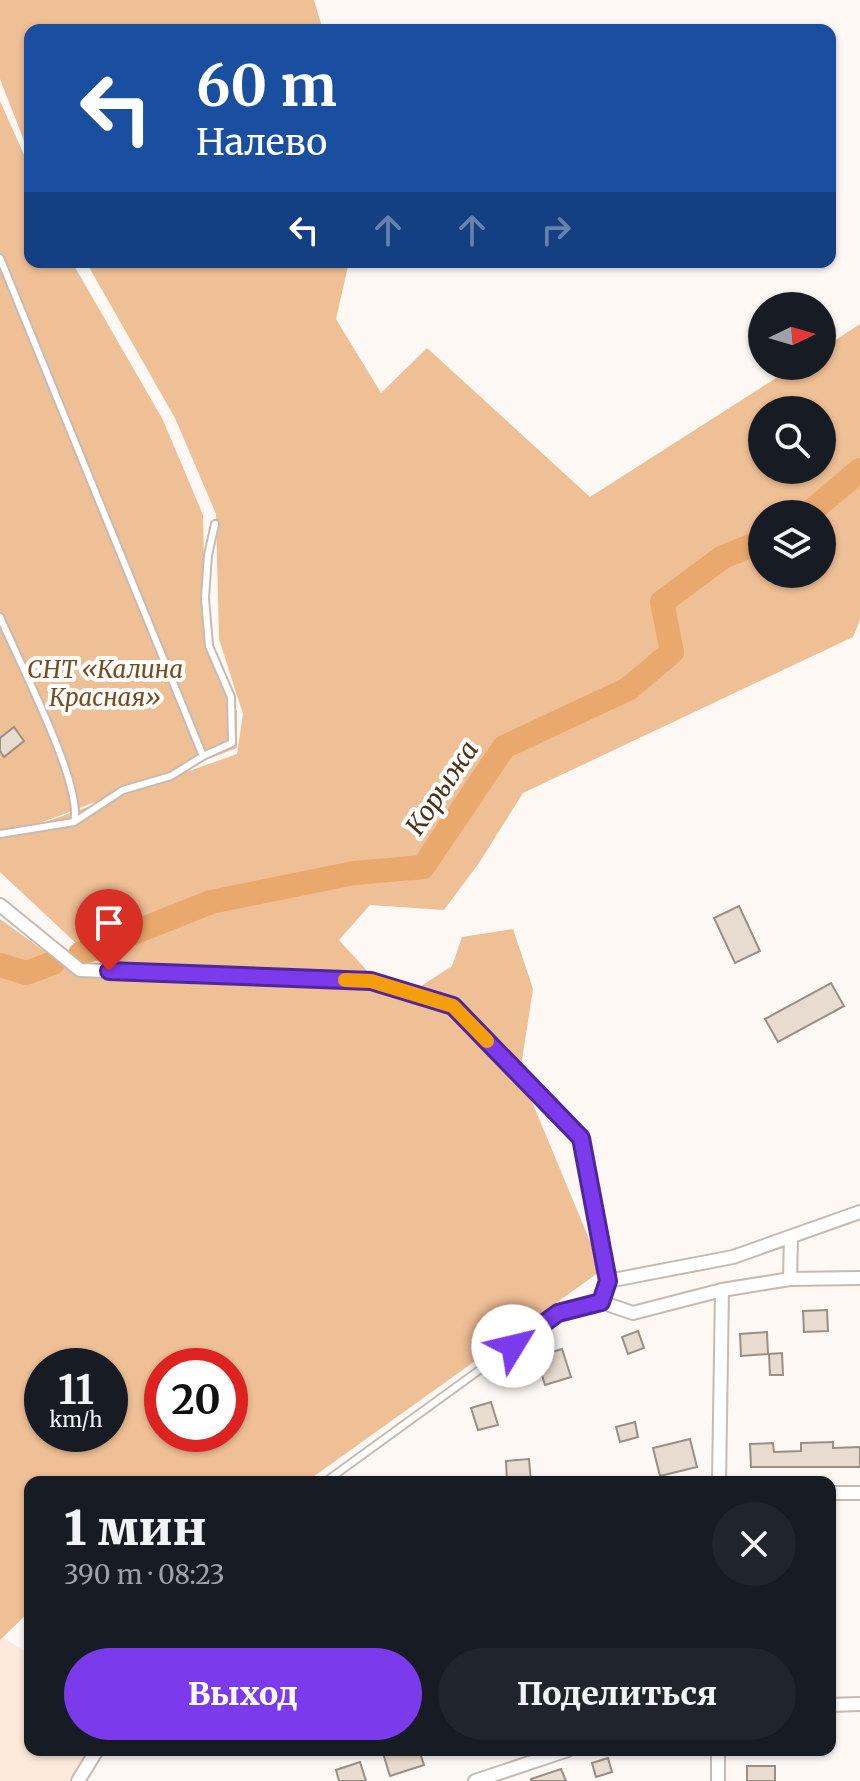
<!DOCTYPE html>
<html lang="ru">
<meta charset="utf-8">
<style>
body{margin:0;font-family:Merriweather,serif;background:#20242c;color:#f1f3f6;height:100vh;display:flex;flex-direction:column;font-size:30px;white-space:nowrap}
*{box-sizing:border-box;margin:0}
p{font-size:26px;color:#9ea1a6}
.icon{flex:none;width:44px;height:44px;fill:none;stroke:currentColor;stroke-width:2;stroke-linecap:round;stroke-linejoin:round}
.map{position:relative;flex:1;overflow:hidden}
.details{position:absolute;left:24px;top:1476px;width:812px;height:280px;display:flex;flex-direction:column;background:#171b24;border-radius:16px;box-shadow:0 2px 6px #0004}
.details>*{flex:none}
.guide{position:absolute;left:24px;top:24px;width:812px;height:244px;border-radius:16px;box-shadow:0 2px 6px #0004;background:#1a4fa0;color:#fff;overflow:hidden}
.needle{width:52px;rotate:85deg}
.buttons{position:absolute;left:748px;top:292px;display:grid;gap:16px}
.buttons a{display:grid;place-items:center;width:88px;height:88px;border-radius:50%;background:#171b24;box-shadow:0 2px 6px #0004;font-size:40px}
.speed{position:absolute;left:24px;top:1348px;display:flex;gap:16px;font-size:40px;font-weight:700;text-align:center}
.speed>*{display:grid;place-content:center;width:104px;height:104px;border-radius:50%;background:#171b24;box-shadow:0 2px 6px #0004;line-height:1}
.speed small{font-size:20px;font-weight:400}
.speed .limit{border:12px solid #d22;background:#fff;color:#111}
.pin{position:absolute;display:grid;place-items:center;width:68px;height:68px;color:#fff;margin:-82px -34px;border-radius:50% 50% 50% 0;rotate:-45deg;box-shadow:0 0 8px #0007}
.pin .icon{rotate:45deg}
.me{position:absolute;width:88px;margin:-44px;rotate:54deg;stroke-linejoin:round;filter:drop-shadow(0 0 6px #0008)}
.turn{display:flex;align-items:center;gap:28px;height:168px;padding:0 40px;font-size:36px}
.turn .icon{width:104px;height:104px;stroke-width:2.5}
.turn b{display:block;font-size:56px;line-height:68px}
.lanes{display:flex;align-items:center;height:76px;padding:0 40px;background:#0003;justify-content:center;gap:40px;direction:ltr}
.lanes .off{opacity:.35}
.round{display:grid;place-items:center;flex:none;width:84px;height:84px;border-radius:42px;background:#20242c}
.overview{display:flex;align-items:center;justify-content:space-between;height:136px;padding:0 40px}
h1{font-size:48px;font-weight:800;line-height:60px}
.primary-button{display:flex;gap:16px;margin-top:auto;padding:16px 40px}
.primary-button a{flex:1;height:92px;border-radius:48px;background:#7c3aed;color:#fff;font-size:32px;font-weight:800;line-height:92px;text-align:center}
.primary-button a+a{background:#20242c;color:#f1f3f6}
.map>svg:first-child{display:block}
.built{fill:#fce9d9}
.green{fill:#efbf95;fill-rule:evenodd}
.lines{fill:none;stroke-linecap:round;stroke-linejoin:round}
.river{stroke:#e9a86c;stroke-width:24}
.building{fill:#e8dbd0;stroke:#9b8f85;stroke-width:2}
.lane-casing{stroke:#c7bab0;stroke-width:10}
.street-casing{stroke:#c7bab0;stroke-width:16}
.lane{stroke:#fff;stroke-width:6}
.street{stroke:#fff;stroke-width:12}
.route-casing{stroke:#51269a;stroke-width:20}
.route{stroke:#7c3aed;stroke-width:14}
.slow{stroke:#f59e0b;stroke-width:14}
.labels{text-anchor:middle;stroke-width:8;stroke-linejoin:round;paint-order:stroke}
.park-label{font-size:24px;font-style:italic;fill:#784c21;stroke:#fff}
.water-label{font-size:26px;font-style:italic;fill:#4d3218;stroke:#fff}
</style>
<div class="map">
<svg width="860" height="1781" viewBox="0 0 860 1781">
<rect width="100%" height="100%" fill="#fdf8f4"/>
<!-- built -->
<path class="built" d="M0 1636 23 1650 30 1662V1750H84L89 1758 67 1781H0Z"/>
<!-- green -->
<g class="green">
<path d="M0 0H314L323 30H30V156L0 79Z"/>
<path d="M0 101 30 168V262H72L163 420 203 515 206 649 237 711V748L6 836 237 754 243 714 219 639 216 514 175 418 86 262H349L336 319 381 393 427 348 590 497 795 366H822V349L860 324V620L853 637 523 793 479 863 444 910 370 905 339 940 370 974 242 971 95 961 0 872ZM762 410H822V470H762ZM762 514H822V574H762Z"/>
<path d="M0 919 80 977 418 988 452 966 462 937 513 929 533 989 520 1073 602 1270 306 1482H30V1611L0 1640ZM42 1366H110V1434H42ZM162 1366H230V1434H162Z"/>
</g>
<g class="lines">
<!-- river -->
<g class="river">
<path d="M808 514 860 470"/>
<path d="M80 954 211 902 354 873 423 867 504 747 628 689 672 652 662 602 723 557 762 541"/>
<path d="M0 965 26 973 53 963"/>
</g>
</g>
<!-- building -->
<g class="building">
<path d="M14 727 24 741 4 757 0 751V738Z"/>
<path d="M739 906 760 951 735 963 714 918Z"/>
<path d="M831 983 844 1006 778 1042 765 1019Z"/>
<path d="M827 1310 828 1331 804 1332 803 1311Z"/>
<path d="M638 1331 644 1348 628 1354 622 1337Z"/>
<path d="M767 1332 768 1354 741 1356 740 1334Z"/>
<path d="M562 1349 571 1377 545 1385 539 1366 545 1364 542 1355Z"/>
<path d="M782 1353 783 1375H770L769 1354Z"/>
<path d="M491 1402 498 1425 478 1430 471 1408Z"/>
<path d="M635 1422 638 1437 620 1442 616 1427Z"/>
<path d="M690 1439 697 1467 660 1476 653 1448Z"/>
<path d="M833 1442V1448L860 1447V1467H751L750 1444 773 1443 774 1452 801 1451V1443Z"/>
<path d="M529 1459 531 1482H507L506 1461Z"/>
<path d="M382 1750H419L424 1765 390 1776Z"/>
<path d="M608 1758 612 1772 596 1777 592 1763Z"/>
<path d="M360 1762 366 1781H339L336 1770Z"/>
<rect x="747" y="1766" width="28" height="15"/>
<path d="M561 1769 566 1781H531V1779Z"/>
</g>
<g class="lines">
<defs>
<g id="lane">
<path d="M0 258 203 756 171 776 123 790 74 822"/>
<path d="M0 617C17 658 84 786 74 822L0 834"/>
<path d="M203 756 232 743 231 697 209 646 205 598 208 555 215 524"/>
<path d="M325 1482 558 1313 601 1302"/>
</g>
<g id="street">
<path d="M0 905 80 970 371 981 453 1006 581 1138 608 1281"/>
<path d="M860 1212 733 1257 608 1281 601 1302 633 1313 722 1290 790 1279 860 1278"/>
<path d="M790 1279 791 1238"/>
<path d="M719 1482 722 1290"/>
<path d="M830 1493H860"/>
<path d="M830 1705 860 1704"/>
<path d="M718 1750V1781"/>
<path d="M78 1781 97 1750"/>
<path d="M475 1781 568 1750"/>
</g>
</defs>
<!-- lane casing -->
<use href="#lane" class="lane-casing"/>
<!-- street casing -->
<use href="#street" class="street-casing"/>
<!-- lane -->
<use href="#lane" class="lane"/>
<!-- street -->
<use href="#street" class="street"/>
</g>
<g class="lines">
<defs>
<path id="route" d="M109 971 371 981 453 1006 581 1138 608 1281 601 1302 558 1313 513 1346"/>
</defs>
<!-- route casing -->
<use href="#route" class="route-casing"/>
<!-- route -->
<use href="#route" class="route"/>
<!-- slow -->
<path class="slow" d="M345 980 371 981 453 1006 487 1041"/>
</g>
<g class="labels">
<!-- park labels -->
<g class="park-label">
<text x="105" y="678">СНТ «Калина<tspan x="105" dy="28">Красная»</tspan></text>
</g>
<!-- water labels -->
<g class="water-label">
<text transform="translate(442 788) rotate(-56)" y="9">Корыжа</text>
</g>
</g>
</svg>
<div class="buttons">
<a><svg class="needle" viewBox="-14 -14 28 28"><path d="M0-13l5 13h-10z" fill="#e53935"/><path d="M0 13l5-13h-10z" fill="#9ea1a6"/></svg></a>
<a><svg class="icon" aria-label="search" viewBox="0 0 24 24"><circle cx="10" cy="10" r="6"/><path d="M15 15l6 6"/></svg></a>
<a><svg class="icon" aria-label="layers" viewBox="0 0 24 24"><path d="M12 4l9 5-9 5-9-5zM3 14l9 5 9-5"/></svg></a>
</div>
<div class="speed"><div>11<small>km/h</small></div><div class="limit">20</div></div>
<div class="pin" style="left:109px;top:971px;background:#d93025"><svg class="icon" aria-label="arrive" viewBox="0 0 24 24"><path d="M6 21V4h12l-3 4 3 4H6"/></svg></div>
<svg class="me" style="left:513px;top:1346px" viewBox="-20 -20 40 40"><circle r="19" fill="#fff"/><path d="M0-13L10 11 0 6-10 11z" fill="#7c3aed"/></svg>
<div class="guide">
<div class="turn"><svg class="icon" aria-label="left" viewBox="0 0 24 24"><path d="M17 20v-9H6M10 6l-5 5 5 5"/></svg><div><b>60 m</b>Налево</div></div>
<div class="lanes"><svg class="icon" aria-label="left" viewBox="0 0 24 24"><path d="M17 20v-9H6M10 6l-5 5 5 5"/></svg><svg class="icon off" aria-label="ahead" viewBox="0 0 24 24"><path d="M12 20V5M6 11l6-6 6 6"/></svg><svg class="icon off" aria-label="ahead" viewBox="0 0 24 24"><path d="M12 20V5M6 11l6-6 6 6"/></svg><svg class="icon off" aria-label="right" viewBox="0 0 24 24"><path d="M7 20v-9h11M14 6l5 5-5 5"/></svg></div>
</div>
<section class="details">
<div class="overview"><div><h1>1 мин</h1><p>390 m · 08:23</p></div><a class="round"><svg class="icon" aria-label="close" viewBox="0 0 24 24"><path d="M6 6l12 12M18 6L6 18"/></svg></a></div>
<div class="primary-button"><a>Выход</a><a>Поделиться</a></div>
</section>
</div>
